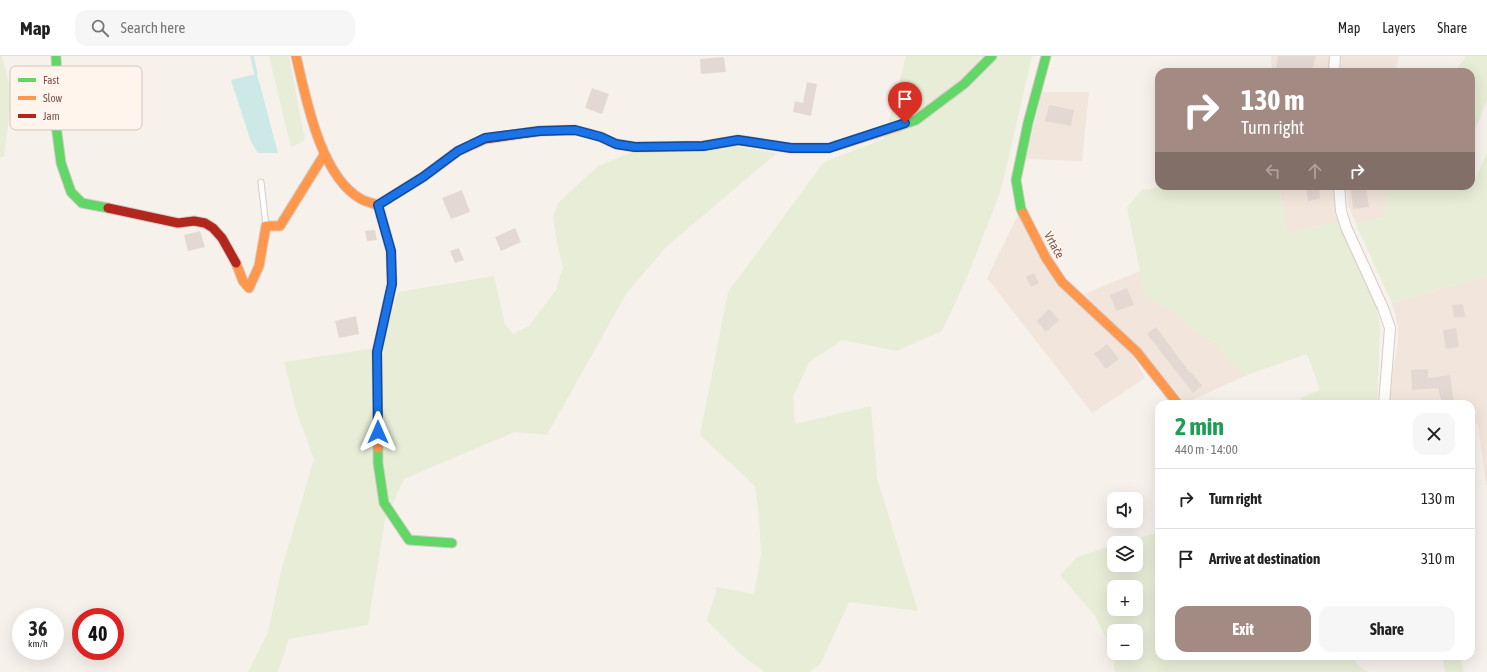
<!DOCTYPE html>
<meta charset="utf-8">
<style>
body{margin:0;font-family:"Asap Condensed",sans-serif;background:#f6f6f6;color:#222;height:100vh;display:flex;flex-direction:column;font-size:15px;white-space:nowrap}
*{box-sizing:border-box;margin:0}
p{font-size:13px;color:#767676}
.icon{flex:none;width:22px;height:22px;fill:none;stroke:currentColor;stroke-width:2;stroke-linecap:round;stroke-linejoin:round}
.map{position:relative;flex:1;overflow:hidden}
.details{position:absolute;left:1155px;top:344px;width:320px;height:260px;display:flex;flex-direction:column;background:#fff;border-radius:12px;box-shadow:0 4px 16px #0002}
.details>*{flex:none}
.banner{position:absolute;left:1155px;top:12px;width:320px;height:122px;border-radius:12px;box-shadow:0 4px 16px #0002;background:#a38b83;color:#fff;overflow:hidden}
.controls{position:absolute;left:1107px;top:436px;display:grid;gap:8px}
.controls a{display:grid;place-items:center;width:36px;height:36px;border-radius:8px;background:#fff;box-shadow:0 4px 16px #0002;font-size:20px}
.speed{position:absolute;left:12px;top:552px;display:flex;gap:8px;font-size:20px;font-weight:700;text-align:center}
.speed>*{display:grid;place-content:center;width:52px;height:52px;border-radius:50%;background:#fff;box-shadow:0 4px 16px #0002;line-height:1}
.speed small{font-size:10px;font-weight:400}
.speed .limit{border:6px solid #d22;background:#fff;color:#111}
.pin{position:absolute;display:grid;place-items:center;width:34px;height:34px;color:#fff;margin:-41px -17px;border-radius:50% 50% 50% 0;rotate:-45deg;box-shadow:0 0 4px #0007}
.pin .icon{rotate:45deg}
.me{position:absolute;width:44px;margin:-22px;rotate:0deg;stroke-linejoin:round;filter:drop-shadow(0 0 3px #0008)}
.turn{display:flex;align-items:center;gap:14px;height:84px;padding:0 20px;font-size:18px}
.turn .icon{width:52px;height:52px;stroke-width:2.5}
.turn b{display:block;font-size:28px;line-height:34px}
.lanes{display:flex;align-items:center;height:38px;padding:0 20px;background:#0003;justify-content:center;gap:20px;direction:ltr}
.lanes .off{opacity:.35}
.round{display:grid;place-items:center;flex:none;width:42px;height:42px;border-radius:12px;background:#f6f6f6}
.overview{display:flex;align-items:center;justify-content:space-between;height:68px;padding:0 20px}
h1{font-size:24px;font-weight:700;line-height:30px;color:#1e9e55}
.cta{display:flex;gap:8px;margin-top:auto;padding:8px 20px}
.cta a{flex:1;height:46px;border-radius:12px;background:#a38b83;color:#fff;font-size:16px;font-weight:700;line-height:46px;text-align:center}
.cta a+a{background:#f6f6f6;color:#222}
ul{padding:0;list-style:none}
li{display:flex;align-items:center;gap:12px;height:60px;padding:0 20px;border-top:1px solid #e0e0e0}
li div{flex:1}
li b{display:block;font-size:15px}
li em{font-style:normal}
header{display:flex;align-items:center;gap:24px;box-sizing:border-box;height:56px;padding:0 20px;background:#fff;border-bottom:1px solid #e0e0e0}
header strong{font-size:19px}
nav{display:flex;gap:22px;margin-inline-start:auto;font-size:14px}
.search{width:280px;height:36px;background:#f6f6f6;display:flex;align-items:center;gap:10px;box-sizing:border-box;padding:0 14px;border-radius:12px;color:#767676;font-size:15px}
.map>svg:first-child{display:block}
.residential{fill:#f2e5dc}
.green{fill:#e7edd7;fill-rule:evenodd}
.water{fill:#cde9e7}
.lines{fill:none;stroke-linecap:round;stroke-linejoin:round}
.stream{stroke:#cde9e7;stroke-width:3.5}
.building{fill:#e4d8d3}
.lane-casing{stroke:#d6ccc8;stroke-width:7}
.street-casing{stroke:#d6ccc8;stroke-width:12}
.fast-casing{stroke:#d7ccc8;stroke-width:11}
.slow-casing{stroke:#d7ccc8;stroke-width:11}
.jam-casing{stroke:#d7ccc8;stroke-width:11}
.lane{stroke:#fefdfc;stroke-width:5}
.street{stroke:#fefdfc;stroke-width:10}
.fast{stroke:#63d668;stroke-width:9}
.slow{stroke:#ff974d;stroke-width:9}
.jam{stroke:#b3261e;stroke-width:9}
.route-casing{stroke:#114b97;stroke-width:10}
.route{stroke:#1a73e8;stroke-width:7}
.labels{text-anchor:middle;stroke-width:3;stroke-linejoin:round;paint-order:stroke}
.street-label{font-size:12px;fill:#76544b;stroke:#fff5ed}
.key{fill:#fff5ed;stroke:#d6c5bc;stroke-width:1}
.key-label{font-size:11px;fill:#76544b}
</style>
<header>
<strong>Map</strong>
<div class="search"><svg class="icon" aria-label="search" viewBox="0 0 24 24"><circle cx="10" cy="10" r="6"/><path d="M15 15l6 6"/></svg>Search here</div>
<nav><a>Map</a><a>Layers</a><a>Share</a></nav>
</header>
<div class="map">
<svg width="1487" height="616" viewBox="0 0 1487 616">
<rect width="100%" height="100%" fill="#f7f1ec"/>
<!-- residential -->
<g class="residential">
<path d="M1271 0H1330L1329 16H1272Z"/>
<path d="M1341 0H1399L1395 16 1384 15V16H1341Z"/>
<path d="M1042 36H1089L1082 105 1026 103Z"/>
<path d="M1279 130H1335L1339 166 1287 177Z"/>
<path d="M1346 130H1384L1386 143 1385 161 1356 168 1348 149Z"/>
<path d="M1019 157 1039 200 1132 298 1145 322 1092 357 987 222Z"/>
<path d="M1140 215 1146 240 1177 257 1192 274 1216 287 1231 306 1247 319 1186 347 1139 292 1084 238Z"/>
<path d="M1487 220V429H1486L1478 368H1471V348H1414V345L1388 347 1398 285V271L1392 247Z"/>
</g>
<!-- green -->
<g class="green">
<path d="M0 0H2L12 37 4 100 0 101Z"/>
<path d="M269 0H289L305 84 291 91Z"/>
<path d="M906 0H1032L1001 134 968 219 942 275 897 295 842 284 809 306 793 341 795 368 871 350 877 422 918 555 849 546 821 607 810 616H764L737 595 707 565 717 531 754 538 761 499 759 461 755 430 700 379 728 236 824 106 884 83Z"/>
<path d="M1466 0H1487V44L1471 84V16H1455Z"/>
<path d="M735 90 777 97 666 191 626 238 547 379 515 376 404 423 385 464 368 569 289 583 278 616H248L268 576 281 515 314 403 296 354 284 306 382 291 398 236 494 220 505 268 513 278 529 270 556 234 563 211 557 187 553 161 558 147 598 110 633 96Z"/>
<path d="M1487 97V220L1392 247 1356 168 1385 161 1386 143 1384 130H1471V125H1474Z"/>
<path d="M1168 130H1279L1287 177 1339 166 1376 249 1380 270 1377 348H1304L1301 342 1320 334 1307 298 1247 319 1231 306 1216 287 1192 274 1177 257 1145 240 1127 151 1142 134Z"/>
<path d="M1159 476V600H1351L1360 611 1369 616H1115L1110 590 1095 560 1060 519 1077 501 1114 489V509H1136V487H1122ZM1114 531H1136V553H1114ZM1114 575H1136V597H1114Z"/>
<path d="M1442 600H1461L1463 616H1445Z"/>
</g>
<!-- water -->
<path class="water" d="M256 18 259 25 278 97H258L251 86 231 24Z"/>
<g class="lines">
<!-- stream -->
<path class="stream" d="M252 0 256 18"/>
</g>
<!-- building -->
<g class="building">
<path d="M1278 0H1316L1311 16 1276 14Z"/>
<path d="M724 1 726 16 701 18 700 3Z"/>
<path d="M807 26 817 28 811 60 793 56 795 45 803 47Z"/>
<path d="M592 32 609 38 602 58 585 52Z"/>
<path d="M1049 49 1074 54 1071 70 1045 65Z"/>
<path d="M1306 130H1319L1320 143 1308 145Z"/>
<path d="M1366 131 1369 151 1353 153 1351 133Z"/>
<path d="M462 134 470 156 451 163 442 142Z"/>
<path d="M515 172 521 186 501 195 495 181Z"/>
<path d="M375 174 377 184 367 185 365 175Z"/>
<path d="M200 175 205 191 188 195 184 179Z"/>
<path d="M459 192 464 204 455 207 450 195Z"/>
<path d="M1034 217 1039 227 1031 231 1026 221Z"/>
<path d="M1127 232 1134 249 1116 255 1110 239Z"/>
<path d="M1463 248 1465 261 1454 262 1452 249Z"/>
<path d="M1049 253 1059 264 1046 276 1037 265Z"/>
<path d="M356 260 359 278 339 282 335 265Z"/>
<path d="M1156 271 1190 317 1191 316 1202 330 1193 337 1147 278Z"/>
<path d="M1456 272 1459 291 1446 293 1443 274Z"/>
<path d="M1107 288 1119 303 1106 313 1094 298Z"/>
<path d="M1428 313V322L1450 319 1454 348H1442L1438 332 1412 334 1411 314Z"/>
</g>
<g class="lines">
<defs>
<path id="lane" d="M261 126 266 170"/>
<g id="street">
<path d="M1334 16 1335 0"/>
<path d="M1339 130 1341 155 1346 171 1383 252 1390 272 1384 348"/>
</g>
<g id="fast">
<path d="M56 0 58 42 56 69 61 107 71 136 82 147 108 152"/>
<path d="M899 70 916 64 964 28 992 0"/>
<path d="M1023 157 1021 153 1016 124 1028 67 1046 0"/>
<path d="M378 392V407L384 447 409 484 452 487"/>
</g>
<g id="slow">
<path d="M296 0C306 42 320 120 361 143 366 146 372 147 378 149L423 121 458 95 474 88"/>
<path d="M715 88 738 84 791 92H829L899 70"/>
<path d="M1023 157 1046 202 1062 226 1137 296 1178 348"/>
<path d="M236 207 243 225 249 232 259 210 266 170H280L324 99"/>
<path d="M378 392 377 296 392 228 391 195 378 149"/>
</g>
<g id="jam">
<path d="M474 88 485 83 540 75 575 74 601 81 616 88 635 91 703 90 715 88"/>
<path d="M108 152 178 167 194 165 205 167 213 172 222 182 236 207"/>
</g>
</defs>
<!-- lane casing -->
<use href="#lane" class="lane-casing"/>
<!-- street casing -->
<use href="#street" class="street-casing"/>
<!-- fast casing -->
<use href="#fast" class="fast-casing"/>
<!-- slow casing -->
<use href="#slow" class="slow-casing"/>
<!-- jam casing -->
<use href="#jam" class="jam-casing"/>
<!-- lane -->
<use href="#lane" class="lane"/>
<!-- street -->
<use href="#street" class="street"/>
<!-- fast -->
<use href="#fast" class="fast"/>
<!-- slow -->
<use href="#slow" class="slow"/>
<!-- jam -->
<use href="#jam" class="jam"/>
</g>
<g class="lines">
<defs>
<path id="route" d="M378 376 377 296 392 228 391 195 378 149 423 121 458 95 485 82 540 75 575 74 601 81 616 88 635 91 703 90 738 84 791 92H829L905 67"/>
</defs>
<!-- route casing -->
<use href="#route" class="route-casing"/>
<!-- route -->
<use href="#route" class="route"/>
</g>
<g class="labels">
<!-- street labels -->
<g class="street-label">
<text transform="translate(1054 189) rotate(61)" y="4">Vrtače</text>
</g>
</g>
<!-- legend -->
<rect x="10" y="10" width="132" height="64" rx="6" class="key"/>
<rect x="18" y="22" width="18" height="4" fill="#63d668"/>
<rect x="18" y="40" width="18" height="4" fill="#ff974d"/>
<rect x="18" y="58" width="18" height="4" fill="#b3261e"/>
<g class="key-label">
<text x="43" y="28">Fast</text>
<text x="43" y="46">Slow</text>
<text x="43" y="64">Jam</text>
</g>
</svg>
<div class="controls">
<a><svg class="icon" aria-label="sound" viewBox="0 0 24 24"><path d="M4 9h4l5-4v14l-5-4H4zM17 9q2 3 0 6"/></svg></a>
<a><svg class="icon" aria-label="layers" viewBox="0 0 24 24"><path d="M12 4l9 5-9 5-9-5zM3 14l9 5 9-5"/></svg></a>
<a>+</a>
<a>−</a>
</div>
<div class="speed"><div>36<small>km/h</small></div><div class="limit">40</div></div>
<div class="pin" style="left:905px;top:67px;background:#d93025"><svg class="icon" aria-label="arrive" viewBox="0 0 24 24"><path d="M6 21V4h12l-3 4 3 4H6"/></svg></div>
<svg class="me" style="left:378px;top:376px" viewBox="-20 -20 40 40"><path d="M0-17L14 15 0 8-14 15z" fill="#1a73e8" stroke="#fff" stroke-width="4"/></svg>
<div class="banner">
<div class="turn"><svg class="icon" aria-label="right" viewBox="0 0 24 24"><path d="M7 20v-9h11M14 6l5 5-5 5"/></svg><div><b>130 m</b>Turn right</div></div>
<div class="lanes"><svg class="icon off" aria-label="left" viewBox="0 0 24 24"><path d="M17 20v-9H6M10 6l-5 5 5 5"/></svg><svg class="icon off" aria-label="ahead" viewBox="0 0 24 24"><path d="M12 20V5M6 11l6-6 6 6"/></svg><svg class="icon" aria-label="right" viewBox="0 0 24 24"><path d="M7 20v-9h11M14 6l5 5-5 5"/></svg></div>
</div>
<section class="details">
<div class="overview"><div><h1>2 min</h1><p>440 m · 14:00</p></div><a class="round"><svg class="icon" aria-label="close" viewBox="0 0 24 24"><path d="M6 6l12 12M18 6L6 18"/></svg></a></div>
<ul>
<li><svg class="icon" aria-label="right" viewBox="0 0 24 24"><path d="M7 20v-9h11M14 6l5 5-5 5"/></svg><div><b>Turn right</b></div><em>130 m</em></li>
<li><svg class="icon" aria-label="arrive" viewBox="0 0 24 24"><path d="M6 21V4h12l-3 4 3 4H6"/></svg><div><b>Arrive at destination</b></div><em>310 m</em></li>
</ul>
<div class="cta"><a>Exit</a><a>Share</a></div>
</section>
</div>
